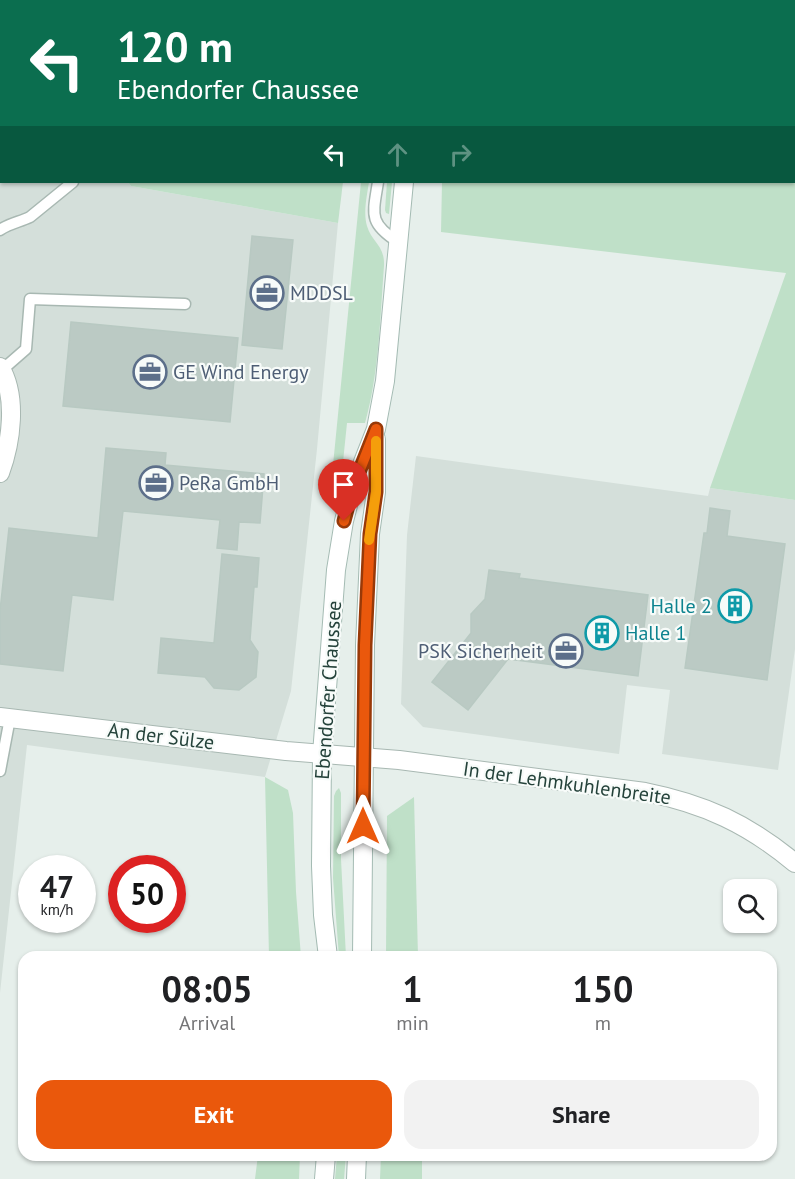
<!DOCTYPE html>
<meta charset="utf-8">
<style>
body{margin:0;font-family:"PT Sans",sans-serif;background:#f2f2f2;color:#202124;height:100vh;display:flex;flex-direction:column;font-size:22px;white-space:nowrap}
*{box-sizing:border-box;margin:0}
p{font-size:20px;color:#757577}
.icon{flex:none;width:33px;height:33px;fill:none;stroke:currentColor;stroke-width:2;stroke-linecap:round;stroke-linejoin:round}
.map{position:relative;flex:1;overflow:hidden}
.side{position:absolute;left:18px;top:951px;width:759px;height:210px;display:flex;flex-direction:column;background:#fff;border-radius:18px;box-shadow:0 2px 4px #0004}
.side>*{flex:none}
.top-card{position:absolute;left:0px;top:0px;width:795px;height:183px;box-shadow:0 2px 4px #0004;background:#0b6e4f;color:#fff;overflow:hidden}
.controls{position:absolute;left:723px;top:879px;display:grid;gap:12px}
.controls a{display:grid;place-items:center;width:54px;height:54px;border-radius:12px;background:#fff;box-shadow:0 2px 4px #0004;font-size:30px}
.speed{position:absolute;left:18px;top:855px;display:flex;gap:12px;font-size:30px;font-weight:700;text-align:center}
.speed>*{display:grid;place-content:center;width:78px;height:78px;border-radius:50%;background:#fff;box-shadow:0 2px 4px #0004;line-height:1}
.speed small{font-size:15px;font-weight:400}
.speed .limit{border:9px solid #d22;background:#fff;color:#111}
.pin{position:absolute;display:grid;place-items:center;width:51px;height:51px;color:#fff;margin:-62px -26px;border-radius:50% 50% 50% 0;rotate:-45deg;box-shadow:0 0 6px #0007}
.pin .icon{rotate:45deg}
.me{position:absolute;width:66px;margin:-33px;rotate:0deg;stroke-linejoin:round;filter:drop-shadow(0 0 4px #0008)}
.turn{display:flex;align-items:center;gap:21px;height:126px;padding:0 18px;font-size:27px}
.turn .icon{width:78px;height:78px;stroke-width:2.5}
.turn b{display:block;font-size:42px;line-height:51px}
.lanes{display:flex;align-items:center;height:57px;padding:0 18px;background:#0003;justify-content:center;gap:30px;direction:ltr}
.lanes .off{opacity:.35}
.eta{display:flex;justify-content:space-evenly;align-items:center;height:102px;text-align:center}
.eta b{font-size:36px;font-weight:700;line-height:42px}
.action{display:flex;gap:12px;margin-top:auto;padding:12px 18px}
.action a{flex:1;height:69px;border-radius:18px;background:#ea580c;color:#fff;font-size:24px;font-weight:700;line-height:69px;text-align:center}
.action a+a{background:#f2f2f2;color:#202124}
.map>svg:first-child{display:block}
.built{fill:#d4dfda}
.green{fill:#bfe0c8}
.building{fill:#bbcac4;stroke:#b8c9c2;stroke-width:1.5}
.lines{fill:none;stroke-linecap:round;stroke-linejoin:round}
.lane-casing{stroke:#a8b8b2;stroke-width:13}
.street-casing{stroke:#a8b8b2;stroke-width:20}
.secondary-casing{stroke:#a4bbb3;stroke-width:20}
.lane{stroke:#fff;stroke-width:10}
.street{stroke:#fff;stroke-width:18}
.secondary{stroke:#fff;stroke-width:18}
.route-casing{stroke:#983908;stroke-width:15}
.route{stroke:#ea580c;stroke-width:10}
.slow{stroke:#f59e0b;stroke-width:10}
.labels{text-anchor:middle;stroke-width:4.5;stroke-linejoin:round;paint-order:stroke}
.service-label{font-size:20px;fill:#4e5e75;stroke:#f7fbf9;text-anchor:start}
.culture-label{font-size:20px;fill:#0d838f;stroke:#f7fbf9;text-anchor:end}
.street-label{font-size:20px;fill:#24423a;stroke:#f7fbf9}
</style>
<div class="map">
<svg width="795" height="1179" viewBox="0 0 795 1179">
<rect width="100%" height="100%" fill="#e6efeb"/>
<!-- built -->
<g class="built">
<path d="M0 0H3L4 1 2 2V182H128L131 186 338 223 317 449 291 691 265 777 27 745 0 993Z"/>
<path d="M142 0H362V2H143Z"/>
<path d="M459 0H795V167H794V2H458Z"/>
<path d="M416 456 708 496 710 488 795 500V649L778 770 662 754 670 690 627 685 619 754 423 727 401 704 407 535Z"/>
</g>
<!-- green -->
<g class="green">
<path d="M3 0H142L143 1 4 2Z"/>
<path d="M794 167H795V500L710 488 786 273 441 232 442 182H794Z"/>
<path d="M128 182H343L338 223 131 186Z"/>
<path d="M361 182H369C367 195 363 213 367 226 372 243 385 245 384 266 380 318 379 373 365 423H347L343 462 338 492 333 482V465Z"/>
<path d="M387 182H392L389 214 386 213 385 210Z"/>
<path d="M265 777 288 790 293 813 296 892 301 957H269Z"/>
<path d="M339 788 341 793V859L346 957H339L333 878 334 796 336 791Z"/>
<path d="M414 797 418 957H386L387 816Z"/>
<path d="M258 1155H300L299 1179H255Z"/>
<path d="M337 1155H346L344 1179H335Z"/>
<path d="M381 1155H422V1179H380Z"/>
</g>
<!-- building -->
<g class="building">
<path d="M252 236 293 240 282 349 242 345Z"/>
<path d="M71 322 238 338 230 422 63 406Z"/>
<path d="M106 448 166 453 165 465 264 474 260 523 239 522 237 550 217 548 220 520 123 511 113 600 72 595 63 671 0 664V611L9 528 98 538Z"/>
<path d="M710 508 730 511 727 536 785 544 767 680 685 668 704 533H707Z"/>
<path d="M222 554 259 558 257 587H254L250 640 258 652 256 677 239 690 214 688 205 677 158 673 161 638 214 643Z"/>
<path d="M489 570 520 574 519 578 648 595 638 676 508 659 468 710 432 682 471 633V614L485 599Z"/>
</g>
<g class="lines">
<defs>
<g id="lane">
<path d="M378 182C373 214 368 223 398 242"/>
<path d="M0 230C10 223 20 222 30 217L73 182"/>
<path d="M2 370 26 349 30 299 185 304"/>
<path d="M0 771 10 718"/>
</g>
<g id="street">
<path d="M0 367C18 397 11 443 0 473"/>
<path d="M0 717 286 751 399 760 645 792C705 804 748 824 795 863"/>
</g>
<g id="secondary">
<path d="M421 2V0"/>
<path d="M328 957 323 915 321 866 322 754 336 570 344 521 352 490 376 429 385 381 404 182"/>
<path d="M362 957 365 645 370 534 376 492V439"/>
<path d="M324 1179 326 1155"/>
<path d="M356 1179 357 1155"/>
</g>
</defs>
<!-- lane casing -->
<use href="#lane" class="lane-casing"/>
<!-- street casing -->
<use href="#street" class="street-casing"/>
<!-- secondary casing -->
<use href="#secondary" class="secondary-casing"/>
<!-- lane -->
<use href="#lane" class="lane"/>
<!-- street -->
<use href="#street" class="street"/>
<!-- secondary -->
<use href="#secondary" class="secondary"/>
</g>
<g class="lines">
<defs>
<path id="route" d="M344 521 352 490 376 429V492L370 534 365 645 363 826"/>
</defs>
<!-- route casing -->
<use href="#route" class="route-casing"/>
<!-- route -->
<use href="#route" class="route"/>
<!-- slow -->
<path class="slow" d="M369 540 376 492V441"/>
</g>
<!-- icons -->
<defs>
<symbol id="office-ring" viewBox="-11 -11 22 22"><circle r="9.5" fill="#f7fbf9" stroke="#5c6f8a" stroke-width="1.5"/><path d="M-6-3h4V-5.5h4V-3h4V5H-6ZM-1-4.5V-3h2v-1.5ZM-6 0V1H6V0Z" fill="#5c6f8a"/></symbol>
<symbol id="building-ring" viewBox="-11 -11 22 22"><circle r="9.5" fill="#f7fbf9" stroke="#0f9aa8" stroke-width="1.5"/><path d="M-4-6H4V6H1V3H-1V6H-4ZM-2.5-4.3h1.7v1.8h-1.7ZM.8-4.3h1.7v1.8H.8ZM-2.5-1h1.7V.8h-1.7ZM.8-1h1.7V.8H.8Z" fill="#0f9aa8"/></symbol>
</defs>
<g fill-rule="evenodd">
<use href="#office-ring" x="248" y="274" width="38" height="38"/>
<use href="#office-ring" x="131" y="353" width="38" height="38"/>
<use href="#office-ring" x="137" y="464" width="38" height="38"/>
<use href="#building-ring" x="716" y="587" width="38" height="38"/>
<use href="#building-ring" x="583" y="614" width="38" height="38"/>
<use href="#office-ring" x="547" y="632" width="38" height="38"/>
</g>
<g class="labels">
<!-- service labels -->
<g class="service-label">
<text x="290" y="300">MDDSL</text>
<text x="173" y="379">GE Wind Energy</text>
<text x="179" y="490">PeRa GmbH</text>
<text x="543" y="658" text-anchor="end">PSK Sicherheit</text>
</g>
<!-- culture labels -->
<g class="culture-label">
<text x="712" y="613">Halle 2</text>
<text x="625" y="640" text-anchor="start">Halle 1</text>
</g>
<!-- street labels -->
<g class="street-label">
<text transform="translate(328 690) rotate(-86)" y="7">Ebendorfer Chaussee</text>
<text transform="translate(161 736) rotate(7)" y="7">An der Sülze</text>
<text transform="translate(567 783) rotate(8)" y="7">In der Lehmkuhlenbreite</text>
</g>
</g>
</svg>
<div class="controls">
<a><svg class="icon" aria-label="search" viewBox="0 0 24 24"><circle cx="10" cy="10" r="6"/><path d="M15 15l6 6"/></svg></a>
</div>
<div class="speed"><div>47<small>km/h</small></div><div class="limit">50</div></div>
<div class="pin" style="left:344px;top:521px;background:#d93025"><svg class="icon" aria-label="arrive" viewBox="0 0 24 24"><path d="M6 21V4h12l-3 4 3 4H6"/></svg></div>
<svg class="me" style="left:363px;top:826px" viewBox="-20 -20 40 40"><path d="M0-17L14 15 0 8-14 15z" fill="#ea580c" stroke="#fff" stroke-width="4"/></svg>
<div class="top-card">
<div class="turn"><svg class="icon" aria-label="left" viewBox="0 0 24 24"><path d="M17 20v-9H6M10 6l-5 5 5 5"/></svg><div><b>120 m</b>Ebendorfer Chaussee</div></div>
<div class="lanes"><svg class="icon" aria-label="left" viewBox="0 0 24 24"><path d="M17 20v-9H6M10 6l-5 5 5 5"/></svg><svg class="icon off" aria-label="ahead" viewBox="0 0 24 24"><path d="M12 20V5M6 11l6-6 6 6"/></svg><svg class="icon off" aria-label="right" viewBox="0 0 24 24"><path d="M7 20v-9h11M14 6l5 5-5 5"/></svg></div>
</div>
<section class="side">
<div class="eta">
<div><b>08:05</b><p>Arrival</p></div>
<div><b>1</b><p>min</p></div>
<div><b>150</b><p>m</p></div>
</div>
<div class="action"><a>Exit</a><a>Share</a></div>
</section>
</div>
